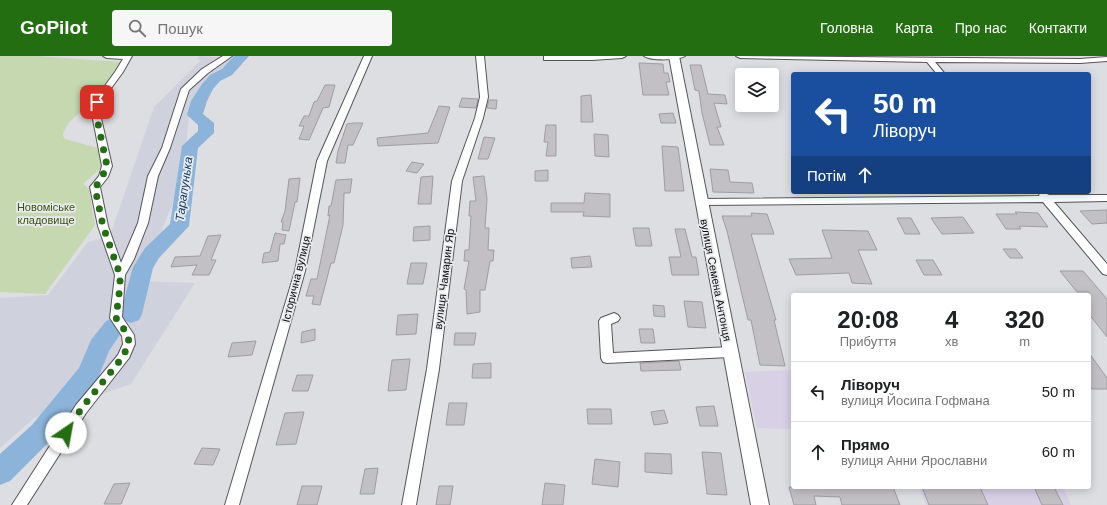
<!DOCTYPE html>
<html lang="uk">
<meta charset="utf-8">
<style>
body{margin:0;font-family:Arial,sans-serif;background:#f6f6f6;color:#202124;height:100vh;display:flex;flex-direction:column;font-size:15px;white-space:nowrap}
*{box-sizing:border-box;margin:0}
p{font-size:13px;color:#757577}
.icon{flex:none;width:22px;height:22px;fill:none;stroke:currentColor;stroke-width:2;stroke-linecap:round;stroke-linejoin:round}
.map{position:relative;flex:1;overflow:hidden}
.drawer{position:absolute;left:791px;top:237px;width:300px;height:196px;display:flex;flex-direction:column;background:#fff;border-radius:4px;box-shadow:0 2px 10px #0003}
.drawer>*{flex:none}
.hud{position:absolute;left:791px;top:16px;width:300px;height:122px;border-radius:4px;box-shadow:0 2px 10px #0003;background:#1a4fa0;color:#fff;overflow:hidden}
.controls{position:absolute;left:735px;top:12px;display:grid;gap:8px}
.controls a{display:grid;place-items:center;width:44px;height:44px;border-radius:4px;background:#fff;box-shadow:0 2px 10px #0003;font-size:20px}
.pin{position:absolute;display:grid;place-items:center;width:34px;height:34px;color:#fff;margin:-17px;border-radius:8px;box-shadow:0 2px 6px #0006}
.me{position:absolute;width:44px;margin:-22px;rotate:33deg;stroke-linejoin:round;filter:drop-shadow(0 0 3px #0008)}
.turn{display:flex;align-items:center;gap:14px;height:84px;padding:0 16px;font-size:18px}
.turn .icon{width:52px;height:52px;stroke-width:2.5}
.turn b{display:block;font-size:28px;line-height:34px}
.then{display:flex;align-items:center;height:38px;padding:0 16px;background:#0003;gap:8px;font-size:15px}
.eta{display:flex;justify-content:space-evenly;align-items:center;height:68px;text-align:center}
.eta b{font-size:24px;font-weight:800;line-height:28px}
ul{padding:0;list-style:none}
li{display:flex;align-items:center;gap:12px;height:60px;padding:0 16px;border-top:1px solid #e0e0e0}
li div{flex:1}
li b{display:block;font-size:15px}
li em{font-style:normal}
header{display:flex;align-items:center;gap:24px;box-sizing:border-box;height:56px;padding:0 20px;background:#226e10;color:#fff}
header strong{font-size:19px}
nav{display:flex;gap:22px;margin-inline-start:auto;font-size:14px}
.search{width:280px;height:36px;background:#f6f6f6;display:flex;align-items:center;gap:10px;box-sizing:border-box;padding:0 14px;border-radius:4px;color:#757577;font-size:15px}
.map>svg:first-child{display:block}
.commercial{fill:#d8d0e5}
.built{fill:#cfd2dd}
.green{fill:#c5d8b0}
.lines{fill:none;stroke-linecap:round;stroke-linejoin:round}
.river{fill:#8cb4da;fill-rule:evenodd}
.building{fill:#c2c0c4;stroke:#9e9da1}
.minor-casing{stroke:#555559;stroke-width:2}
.tertiary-casing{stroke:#555559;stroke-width:2}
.minor{fill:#fff;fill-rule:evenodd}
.tertiary{fill:#fff;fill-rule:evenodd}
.route{stroke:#226e10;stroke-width:7;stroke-dasharray:0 12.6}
.labels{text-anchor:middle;stroke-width:3.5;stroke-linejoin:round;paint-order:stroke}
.park-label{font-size:11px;fill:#38520a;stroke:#eaebef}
.street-label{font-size:11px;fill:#0b0b0c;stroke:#eaebef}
.water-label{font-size:12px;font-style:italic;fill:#133e63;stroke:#eaebef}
</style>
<header>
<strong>GoPilot</strong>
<div class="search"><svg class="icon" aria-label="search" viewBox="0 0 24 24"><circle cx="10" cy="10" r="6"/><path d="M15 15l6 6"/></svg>Пошук</div>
<nav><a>Головна</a><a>Карта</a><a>Про нас</a><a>Контакти</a></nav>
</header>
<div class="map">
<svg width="1107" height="449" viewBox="0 0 1107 449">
<rect width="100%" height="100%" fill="#dddee2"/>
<!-- commercial -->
<g class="commercial">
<path d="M793 314V373L757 372 745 316Z"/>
<path d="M919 431H1063L1071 449H926Z"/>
</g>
<!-- built -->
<path class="built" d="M199 0 236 3 203 30 189 59 186 91 175 142 156 188 149 197 141 225 195 227 131 328 34 362 0 392V242L48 239 88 186 110 180 154 51 201 4 197 3Z"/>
<!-- green -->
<path class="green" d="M0 0H36L121 6C114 20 106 32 96 43 86 55 66 62 63 80L65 83 101 93 104 109 83 128 89 133 95 169 45 238 0 236Z"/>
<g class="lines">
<!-- river -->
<g class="river">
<path d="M234 0H249L232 19 220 25 213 33 207 45 203 58 214 67V77L198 92 189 170 159 202 153 212 142 258 139 264 131 267 123 264 120 258 133 211 145 192 170 168 182 90 198 75V69L187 59 191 45 202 28 210 19 222 13Z"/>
<path d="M114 262 122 265 125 271 109 295 97 325 50 385 10 425 0 429V398L32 369 79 312 91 284 106 265Z"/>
</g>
</g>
<!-- building -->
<g class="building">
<path d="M639 7 663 8 664 17H668L670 26H666L669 39H643Z"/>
<path d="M690 9H701L708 38 725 39 727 48 714 47 721 71H717L724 89H710L702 57 699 35 695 34Z"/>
<path d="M325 29H335L329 51 323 52 309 84 299 83 304 70H299L304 60H309L314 46 317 45Z"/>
<path d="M591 39 593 66H581V40Z"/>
<path d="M462 42 478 43 476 52 459 51Z"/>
<path d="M489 44H497L496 53 487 52Z"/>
<path d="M439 50 450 51 438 87 378 90 377 82 428 77Z"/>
<path d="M673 57 676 67H661L659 58Z"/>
<path d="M354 67H363L353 89H348L345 107H336L338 95 347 68Z"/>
<path d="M546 69H556V100H546L548 86H544Z"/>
<path d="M594 78 608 79 609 101 595 100Z"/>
<path d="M484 81 495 82 488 103H478Z"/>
<path d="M662 90 678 91 684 135H665Z"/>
<path d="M412 106 424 108 417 117 406 115Z"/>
<path d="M710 113 728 114 730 126 752 127 754 137 713 136Z"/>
<path d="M548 114V125H535V115Z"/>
<path d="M433 120 431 148H418L421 121Z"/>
<path d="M484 120 487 143 485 172H489L488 194H494L493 205H490L485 234H480V256L467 258 466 234 464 233 469 205H464L465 194H469L471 160H469L470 145H476L473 121Z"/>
<path d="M300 122 297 146H295L289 175 282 174 283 166H281L285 155 289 123Z"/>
<path d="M352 123 350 137H344L343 169 334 207H331L320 249 312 248 314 240H306L311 223H317L330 159 328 160 329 150H331L336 124Z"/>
<path d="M585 137 610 138V161L583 160 584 156H551V147H584Z"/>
<path d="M1107 154V167L1092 168 1080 155Z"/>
<path d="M1015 156 1038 157 1048 171 1019 170 1021 173H1006L996 158H1017Z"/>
<path d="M751 157 767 158 774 178H751L776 264H774L785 310 760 309 751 264H748L727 175 722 160H752Z"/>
<path d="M963 161 974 177 942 178 931 162Z"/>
<path d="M897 162H911L920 178H905Z"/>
<path d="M430 170V184L413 185 414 171Z"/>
<path d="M633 172H649L652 190H636Z"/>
<path d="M675 173H685L692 201H696L699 219H672L669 201H681Z"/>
<path d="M822 174 868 175 877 194H858L872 228 852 227 849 217 796 219 789 203 832 202Z"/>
<path d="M275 177 286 179 284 188H280L278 205 262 207 264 197 270 196Z"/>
<path d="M221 179 211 204H216L209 219H192L197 209 171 211 175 201 200 200 208 180Z"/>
<path d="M1003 193H1016L1023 202H1010Z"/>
<path d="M590 200 592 211 572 212 571 202Z"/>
<path d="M916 204H933L942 219H924Z"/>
<path d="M411 207H427L423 228H407Z"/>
<path d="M1060 215H1083L1107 243V281L1089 258V236H1077Z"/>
<path d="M684 245 702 246 706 272 688 271Z"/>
<path d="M653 249 664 250 665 261 654 260Z"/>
<path d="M418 258 416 278 396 279 398 259Z"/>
<path d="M315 273V284L301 287 302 276Z"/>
<path d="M639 273H653L655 287H641Z"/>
<path d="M455 277H476L474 289H454Z"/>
<path d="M256 285 252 299 228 301 232 287Z"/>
<path d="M1089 297 1107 322V333H1092L1089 328Z"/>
<path d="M410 303 406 334 388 335 392 304Z"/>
<path d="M679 305 681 314 641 315 640 307Z"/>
<path d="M491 307V322H472L473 308Z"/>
<path d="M297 319H313L308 335H292Z"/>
<path d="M449 347H467L464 369H446Z"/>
<path d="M714 350 718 370H700L696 351Z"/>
<path d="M587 353H611L612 368H588Z"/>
<path d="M664 354 668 367 654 369 651 356Z"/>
<path d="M304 356 296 388 276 389 285 357Z"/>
<path d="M202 392 220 393 213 409 194 408Z"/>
<path d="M702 396 721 397 727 439 707 438Z"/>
<path d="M645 397 671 398 672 418 645 416Z"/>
<path d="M595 403 620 406 618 431 592 428Z"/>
<path d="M378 412 374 438H360L365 413Z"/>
<path d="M130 427 121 448H104L114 428Z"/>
<path d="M545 427 565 429 563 449H542Z"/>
<path d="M302 430H322L317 449H297Z"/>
<path d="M439 430H453L450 449H436Z"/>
<path d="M789 431H893L900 449H842L840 441 814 440 816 449H794Z"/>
<path d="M922 431H980L988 449H929Z"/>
<path d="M1034 431H1054L1063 449H1042Z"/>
</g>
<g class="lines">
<defs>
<g id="minor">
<path d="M103 0H132L123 16 101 46 100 58 112 110 108 121 100 131 108 170 121 207 138 167 148 120 162 92 181 33 202 13 223 0H232L208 17 189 34 170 92 158 120 148 167 134 203 125 219 122 261 134 279 135 288 129 302 86 357 27 449H12L76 349 118 299 123 288 122 280 110 262 115 219 98 170 90 131 99 120 102 110 92 58 93 46 115 16 123 3 107 2Z"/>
<path d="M364 0H372L327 105 305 215 239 449H225L295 215 317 105Z"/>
<path d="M476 0H484L488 41 483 62 462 125 439 313 416 449H402L427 313 452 125 475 62 480 41Z"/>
<path d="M544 0H626L622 2 592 4H544Z"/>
<path d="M644 0H685C679 4 650 5 644 0Z"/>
<path d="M736 0 1080 3 1107 1V5L1080 7 935 6 945 18H937L927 6 740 2Z"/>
<path d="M1043 136 1049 139H1107V145L1054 146 1107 208V219L1103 218 1043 146 701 149 696 146 701 143 1039 140 1040 137Z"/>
<path d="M614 257 618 259 620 262 618 265 611 268 613 297 730 291 734 292 736 296 734 300 730 301 607 307 603 306 601 302 599 265 601 262Z"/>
</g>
<path id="tertiary" d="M669 0H679L769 449H751Z"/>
</defs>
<!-- minor casing -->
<use href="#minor" class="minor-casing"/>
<!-- tertiary casing -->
<use href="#tertiary" class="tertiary-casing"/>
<!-- minor -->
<use href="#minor" class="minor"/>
<!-- tertiary -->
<use href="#tertiary" class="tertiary"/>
</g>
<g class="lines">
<!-- route -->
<path class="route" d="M66 377 81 353 122 302 129 288 128 279 116 262 120 230V219L103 170 95 132 102 121 107 110 96 58 97 46"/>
</g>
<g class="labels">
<!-- park labels -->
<g class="park-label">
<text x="46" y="155">Новоміське<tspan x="46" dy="13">кладовище</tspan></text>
</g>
<!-- street labels -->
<g class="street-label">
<text transform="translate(296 223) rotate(-76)" y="4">Історична вулиця</text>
<text transform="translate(444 223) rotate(-83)" y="4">вулиця Чамарин Яр</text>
<text transform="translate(716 224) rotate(79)" y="4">вулиця Семена Антонця</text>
</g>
<!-- water labels -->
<g class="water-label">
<text transform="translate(184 133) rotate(-82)" y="4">Тарапунька</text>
</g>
</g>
</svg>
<div class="controls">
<a><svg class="icon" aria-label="layers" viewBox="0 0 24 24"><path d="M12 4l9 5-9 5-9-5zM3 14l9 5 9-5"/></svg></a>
</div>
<div class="pin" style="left:97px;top:46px;background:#d93025"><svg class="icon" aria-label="arrive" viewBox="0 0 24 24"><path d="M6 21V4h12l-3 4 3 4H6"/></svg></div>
<svg class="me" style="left:66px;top:377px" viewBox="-20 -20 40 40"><circle r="19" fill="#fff"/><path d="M0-13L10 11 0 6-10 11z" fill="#226e10"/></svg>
<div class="hud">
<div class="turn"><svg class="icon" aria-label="left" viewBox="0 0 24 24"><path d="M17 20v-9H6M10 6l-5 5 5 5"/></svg><div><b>50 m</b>Ліворуч</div></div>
<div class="then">Потім<svg class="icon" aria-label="ahead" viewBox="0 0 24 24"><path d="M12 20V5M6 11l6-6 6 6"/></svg></div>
</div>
<section class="drawer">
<div class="eta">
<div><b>20:08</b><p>Прибуття</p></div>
<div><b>4</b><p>хв</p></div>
<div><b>320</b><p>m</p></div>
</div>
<ul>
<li><svg class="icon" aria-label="left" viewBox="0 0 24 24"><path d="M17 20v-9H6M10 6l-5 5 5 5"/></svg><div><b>Ліворуч</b><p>вулиця Йосипа Гофмана</p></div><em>50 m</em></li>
<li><svg class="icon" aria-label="ahead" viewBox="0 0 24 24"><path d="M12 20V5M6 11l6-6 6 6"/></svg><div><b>Прямо</b><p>вулиця Анни Ярославни</p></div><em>60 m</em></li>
</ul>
</section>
</div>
